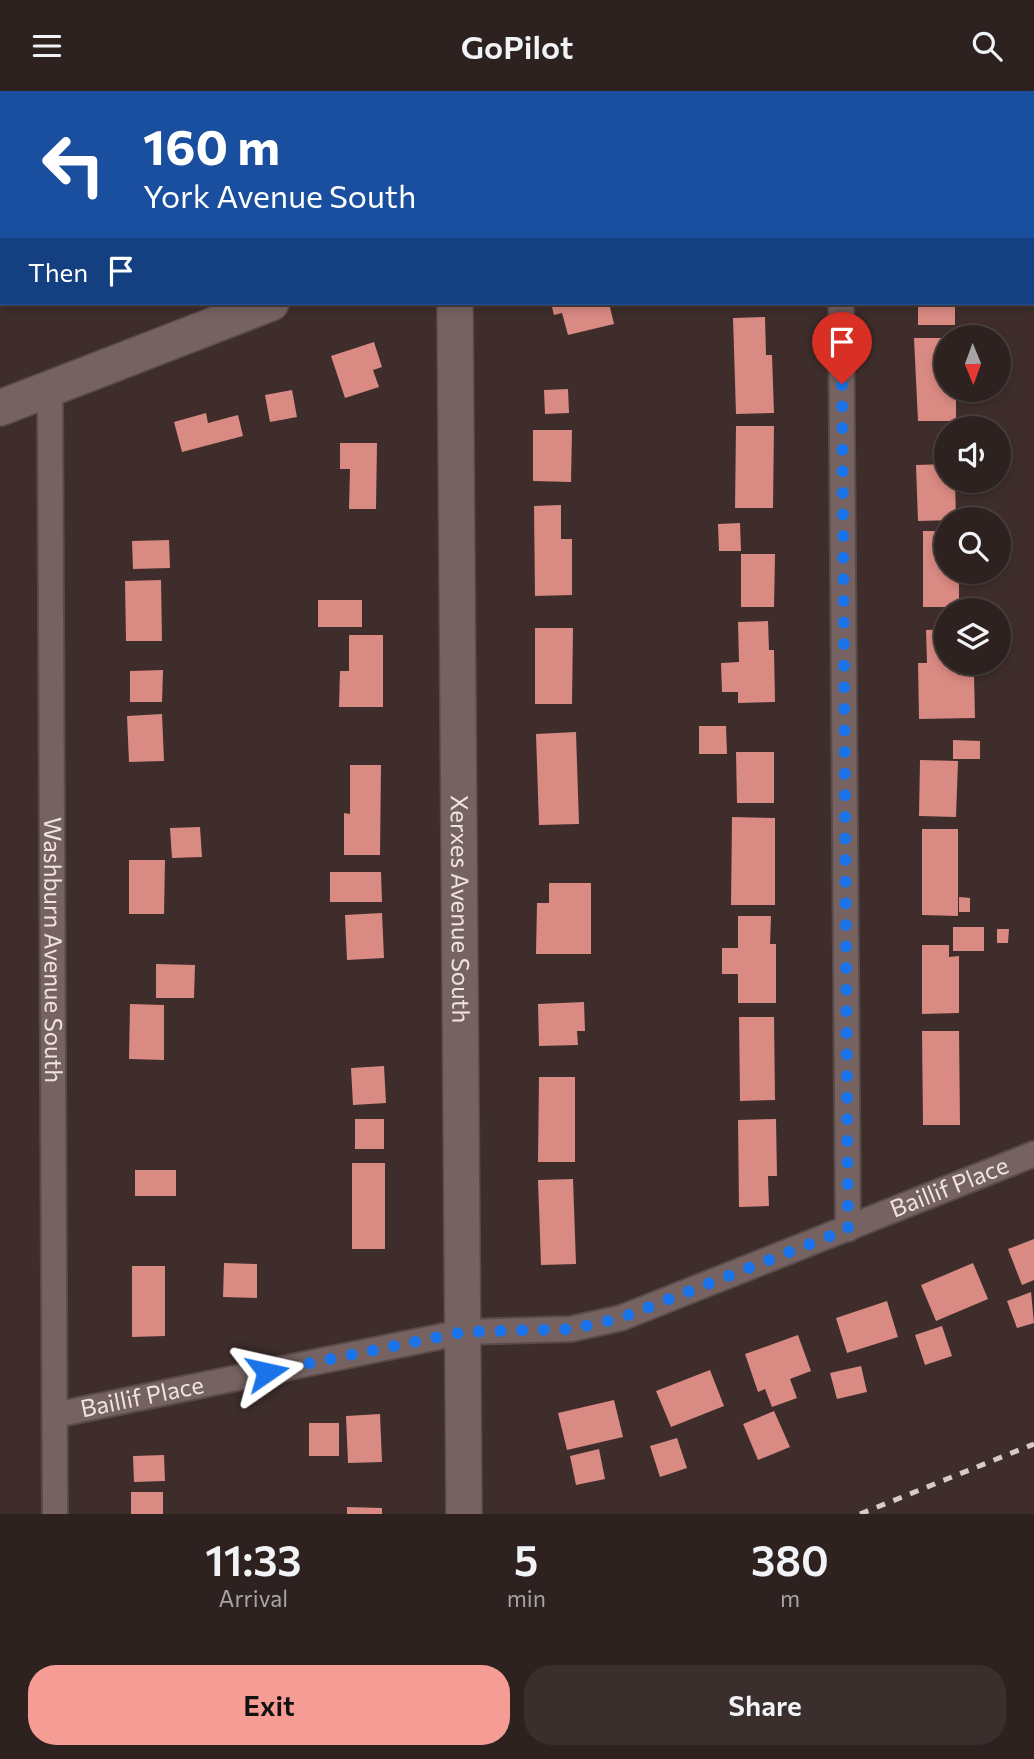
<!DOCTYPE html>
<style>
body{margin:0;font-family:Commissioner,sans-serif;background:#3a2f2d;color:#f1f3f6;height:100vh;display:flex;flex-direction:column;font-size:26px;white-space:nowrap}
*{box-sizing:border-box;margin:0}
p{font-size:23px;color:#a7a4a5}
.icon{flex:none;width:38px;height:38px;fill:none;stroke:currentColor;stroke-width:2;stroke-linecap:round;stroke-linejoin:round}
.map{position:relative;height:1423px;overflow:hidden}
.drawer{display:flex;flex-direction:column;background:#2e2220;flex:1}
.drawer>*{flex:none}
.guide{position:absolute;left:0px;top:0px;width:1034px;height:214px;box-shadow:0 4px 10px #0003,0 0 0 2px #493f3e;background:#1a4fa0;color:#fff;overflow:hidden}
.needle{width:46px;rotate:179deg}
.tools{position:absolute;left:934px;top:234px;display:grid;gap:14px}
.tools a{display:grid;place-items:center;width:77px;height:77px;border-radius:50%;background:#2e2220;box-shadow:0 4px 10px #0003,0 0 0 2px #493f3e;font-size:35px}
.pin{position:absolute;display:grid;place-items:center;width:60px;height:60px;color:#fff;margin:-72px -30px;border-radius:50% 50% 50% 0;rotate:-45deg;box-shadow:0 0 7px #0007}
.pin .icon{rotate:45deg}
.me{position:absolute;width:77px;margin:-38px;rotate:79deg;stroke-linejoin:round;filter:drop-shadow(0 0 5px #0008)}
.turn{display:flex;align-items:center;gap:24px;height:147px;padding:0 28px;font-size:32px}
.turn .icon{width:91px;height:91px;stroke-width:2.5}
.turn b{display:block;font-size:49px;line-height:60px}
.then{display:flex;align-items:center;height:66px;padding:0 28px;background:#0003;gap:14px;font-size:26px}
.eta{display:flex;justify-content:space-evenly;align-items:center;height:119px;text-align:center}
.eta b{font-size:42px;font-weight:600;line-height:49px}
.primary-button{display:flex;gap:14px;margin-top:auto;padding:14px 28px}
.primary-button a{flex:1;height:80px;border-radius:28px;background:#f59c94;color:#111;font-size:28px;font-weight:600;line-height:80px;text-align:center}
.primary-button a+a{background:#3a2f2d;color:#f1f3f6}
header{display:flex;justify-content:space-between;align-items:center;height:91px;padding:0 28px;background:#2e2220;font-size:32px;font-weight:600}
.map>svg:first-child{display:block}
.building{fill:#d98a82}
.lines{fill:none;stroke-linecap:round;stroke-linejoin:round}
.street-casing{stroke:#594b49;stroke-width:28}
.secondary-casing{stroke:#594b49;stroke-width:38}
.street{stroke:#766361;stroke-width:24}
.secondary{stroke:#766361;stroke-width:35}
.rail{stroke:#d7cbca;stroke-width:5;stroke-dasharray:9 9;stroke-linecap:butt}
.route{stroke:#1a73e8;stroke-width:12;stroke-dasharray:0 21.6}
.labels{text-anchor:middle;stroke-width:7;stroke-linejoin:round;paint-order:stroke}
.street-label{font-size:24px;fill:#eee3e2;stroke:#332321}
</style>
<header><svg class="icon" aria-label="menu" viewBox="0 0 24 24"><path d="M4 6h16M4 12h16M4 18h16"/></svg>GoPilot<svg class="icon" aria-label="search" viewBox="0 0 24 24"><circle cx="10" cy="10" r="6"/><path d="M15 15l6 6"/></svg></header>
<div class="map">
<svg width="1034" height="1423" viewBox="0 0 1034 1423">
<rect width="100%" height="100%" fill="#3e2d2b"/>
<!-- building -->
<g class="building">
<path d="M551 212H609L614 233 568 244 562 222 554 224Z"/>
<rect x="918" y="212" width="37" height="22"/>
<path d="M765 226 766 264H772L774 322 736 323 733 227Z"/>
<path d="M914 247H947V299H956V330H918Z"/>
<path d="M374 251 382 276 373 279 379 296 345 307 331 265Z"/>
<path d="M568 298 569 322 545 323 544 299Z"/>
<path d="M292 299 297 326 270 331 265 304Z"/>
<path d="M206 322 208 332 238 324 243 345 182 361 174 331Z"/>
<path d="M736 335H774L773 417H735Z"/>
<path d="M533 339H572L571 391 533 390Z"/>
<path d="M340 352H377L376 418H349L350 378H340Z"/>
<path d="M947 373V390H955L956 429 918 430 916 374Z"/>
<path d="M561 414V448H572V504L535 505 534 415Z"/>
<path d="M740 432 741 460H719L718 433Z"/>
<path d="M923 440H947V481H959V516H923Z"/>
<path d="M169 449 170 477 133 478 132 450Z"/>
<path d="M741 463H775L774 516H741Z"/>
<path d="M161 489 162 550H126L125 490Z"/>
<rect x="318" y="509" width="44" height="27"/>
<path d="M768 530 769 559H774L775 611 738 612V601H722L721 572 739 571 738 531Z"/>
<path d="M535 537H573L572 613H535Z"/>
<path d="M947 538V572H958V584H974L975 627 919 628 918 572H927L926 539Z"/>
<path d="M349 544H383V616H339L340 580H349Z"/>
<path d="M163 579 162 611H130V580Z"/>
<path d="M162 623 164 670 129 671 127 625Z"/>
<path d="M699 635H726L727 663H699Z"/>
<path d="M576 641 579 733 539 734 536 643Z"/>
<path d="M953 649 980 650V668H953Z"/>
<path d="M736 661H774V712H737Z"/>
<path d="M920 669 958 670 956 726 919 725Z"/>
<path d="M350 674H381L380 764H344V722L350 723Z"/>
<path d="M732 726 775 727V814H731Z"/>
<path d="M200 736 202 766 172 767 170 737Z"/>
<path d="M922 738H958V825L922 824Z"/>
<path d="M129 769H165L164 823H129Z"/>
<path d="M330 781H381L382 811H330Z"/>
<path d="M549 792H591V863H536L537 812H549Z"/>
<path d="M959 806 970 807V821H959Z"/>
<path d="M382 822 384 867 347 869 345 824Z"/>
<path d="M738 825H771L770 853H776V912H738V883H722V857H738Z"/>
<rect x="953" y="836" width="31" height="24"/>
<path d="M997 838H1009L1008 852H997Z"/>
<path d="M922 854H949V866L959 865V922L922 923Z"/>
<path d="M156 873 195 874 194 907H156Z"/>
<path d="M584 911 585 940H577L578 954 539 955 538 913Z"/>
<path d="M130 913 164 914V969L129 968Z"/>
<path d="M739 926H774L775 1009 740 1010Z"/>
<path d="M922 940H959L960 1034H923Z"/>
<path d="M384 975 386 1012 353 1014 351 977Z"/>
<path d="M539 986H575V1071H538Z"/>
<rect x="355" y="1028" width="29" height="30"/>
<path d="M776 1028 777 1085H768L769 1115 739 1116 738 1029Z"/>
<rect x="352" y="1072" width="33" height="86"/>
<rect x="135" y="1079" width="41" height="26"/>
<path d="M573 1088 576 1173 541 1174 538 1089Z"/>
<path d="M1034 1148V1189L1022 1194 1008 1158Z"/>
<path d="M224 1172 257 1173V1207L223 1206Z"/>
<path d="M973 1172 988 1208 936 1230 921 1194Z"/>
<path d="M132 1175H165V1245L132 1246Z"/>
<path d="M1031 1201 1034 1232 1017 1237 1007 1210Z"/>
<path d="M887 1210 898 1246 847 1262 836 1227Z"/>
<path d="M942 1235 952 1265 925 1274 915 1244Z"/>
<path d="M798 1244 811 1280 790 1288 797 1307 772 1316 765 1298 758 1301 745 1263Z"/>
<path d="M861 1275 867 1301 837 1308 830 1282Z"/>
<path d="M710 1279 724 1315 671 1336 656 1300Z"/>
<path d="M614 1309 623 1346 567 1359 558 1322Z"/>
<path d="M774 1320 790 1356 758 1369 743 1333Z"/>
<path d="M380 1323 382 1371 348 1372 346 1325Z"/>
<rect x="309" y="1332" width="30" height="33"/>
<path d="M677 1347 687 1377 660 1386 650 1355Z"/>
<path d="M599 1358 605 1388 576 1394 570 1365Z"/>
<path d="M164 1364 165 1390 134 1391 133 1365Z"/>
<rect x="131" y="1401" width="32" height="22"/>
<path d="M347 1416 382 1417V1423H347Z"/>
</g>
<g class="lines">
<defs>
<g id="street">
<path d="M799 0V2"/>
<path d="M841 212 848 1138"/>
<path id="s1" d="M50 295 55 1423"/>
<path id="s2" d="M55 1324 463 1241 571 1238 621 1227 1034 1063"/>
</g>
<g id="secondary">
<path d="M466 0 467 2"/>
<path d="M777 2 781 0"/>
<path id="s3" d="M455 212 464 1423"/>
<path d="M0 317 271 212"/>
</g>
</defs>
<!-- street casing -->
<use href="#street" class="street-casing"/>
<!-- secondary casing -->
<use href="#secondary" class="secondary-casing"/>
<!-- street -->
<use href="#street" class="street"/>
<!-- secondary -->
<use href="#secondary" class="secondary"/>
<!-- rail -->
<path class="rail" d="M860 1423 1034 1353"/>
</g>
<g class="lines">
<!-- route -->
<path class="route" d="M267 1281 463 1241 571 1238 621 1227 848 1138 842 293"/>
</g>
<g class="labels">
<!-- street labels -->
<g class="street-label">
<text dy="8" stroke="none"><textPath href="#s3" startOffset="606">Xerxes Avenue South</textPath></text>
<text dy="8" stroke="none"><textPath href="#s1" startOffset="564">Washburn Avenue South</textPath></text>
<text dy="8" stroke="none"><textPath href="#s2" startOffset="929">Baillif Place</textPath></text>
<text dy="8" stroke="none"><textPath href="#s2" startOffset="89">Baillif Place</textPath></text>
</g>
</g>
</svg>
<div class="tools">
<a><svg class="needle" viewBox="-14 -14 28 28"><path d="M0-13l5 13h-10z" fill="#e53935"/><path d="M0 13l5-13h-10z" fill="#a7a4a5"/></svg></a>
<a><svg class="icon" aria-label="sound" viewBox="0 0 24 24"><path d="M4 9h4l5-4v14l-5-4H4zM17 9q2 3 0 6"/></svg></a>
<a><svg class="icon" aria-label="search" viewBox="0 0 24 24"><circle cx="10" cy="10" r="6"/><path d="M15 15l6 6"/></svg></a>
<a><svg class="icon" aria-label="layers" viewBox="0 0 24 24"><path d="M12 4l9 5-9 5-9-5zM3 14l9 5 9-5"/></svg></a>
</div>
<div class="pin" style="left:842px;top:293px;background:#d93025"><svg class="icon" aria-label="arrive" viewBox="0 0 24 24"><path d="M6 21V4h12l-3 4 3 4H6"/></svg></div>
<svg class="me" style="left:267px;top:1281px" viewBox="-20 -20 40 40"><path d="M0-17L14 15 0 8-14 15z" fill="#1a73e8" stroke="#fff" stroke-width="4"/></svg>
<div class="guide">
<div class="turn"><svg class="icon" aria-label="left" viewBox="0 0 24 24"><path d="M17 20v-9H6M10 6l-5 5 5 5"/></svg><div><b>160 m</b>York Avenue South</div></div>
<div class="then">Then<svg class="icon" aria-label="arrive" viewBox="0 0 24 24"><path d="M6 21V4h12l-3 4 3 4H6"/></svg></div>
</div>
</div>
<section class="drawer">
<div class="eta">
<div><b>11:33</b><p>Arrival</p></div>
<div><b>5</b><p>min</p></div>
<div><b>380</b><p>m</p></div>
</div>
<div class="primary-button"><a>Exit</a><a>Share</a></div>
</section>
